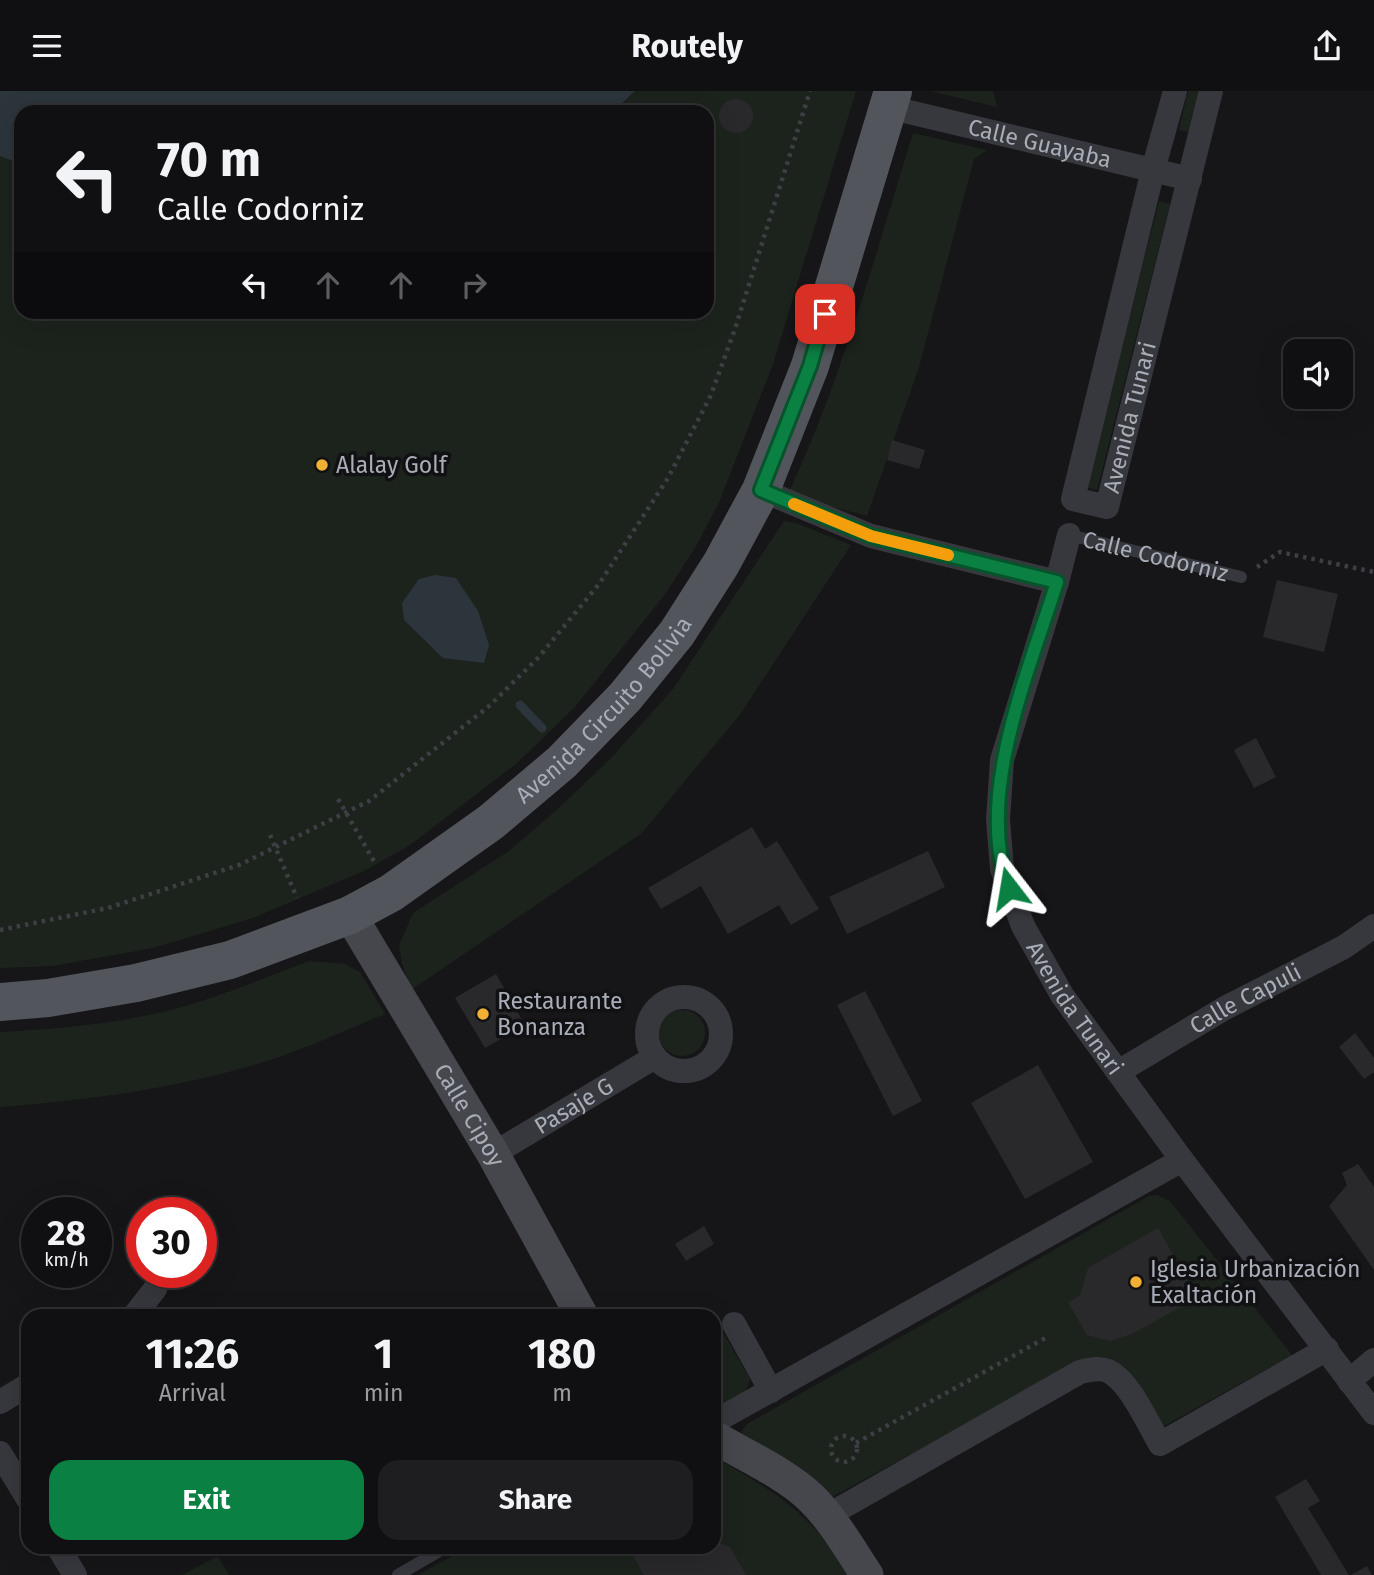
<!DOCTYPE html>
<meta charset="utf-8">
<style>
body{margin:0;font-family:"Fira Sans",sans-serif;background:#1e1e20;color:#f1f3f6;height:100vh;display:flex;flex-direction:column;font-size:26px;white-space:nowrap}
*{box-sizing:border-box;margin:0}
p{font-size:23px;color:#9c9d9f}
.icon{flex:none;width:38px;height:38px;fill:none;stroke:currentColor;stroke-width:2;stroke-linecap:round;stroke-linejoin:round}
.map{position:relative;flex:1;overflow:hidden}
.sheet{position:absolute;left:21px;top:1218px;width:700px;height:245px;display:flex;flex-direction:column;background:#101012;border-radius:21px;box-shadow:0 7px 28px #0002,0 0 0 2px #303032}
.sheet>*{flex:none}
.guide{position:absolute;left:14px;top:14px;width:700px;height:214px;border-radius:21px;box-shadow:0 7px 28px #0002,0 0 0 2px #303032;background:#101012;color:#f1f3f6;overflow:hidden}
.tools{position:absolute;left:1283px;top:248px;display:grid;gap:14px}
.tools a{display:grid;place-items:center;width:70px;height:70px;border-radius:14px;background:#101012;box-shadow:0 7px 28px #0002,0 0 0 2px #303032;font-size:35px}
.speed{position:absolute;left:21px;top:1106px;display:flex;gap:14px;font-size:35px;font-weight:700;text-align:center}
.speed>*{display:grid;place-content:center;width:91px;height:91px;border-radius:50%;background:#101012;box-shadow:0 7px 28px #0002,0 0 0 2px #303032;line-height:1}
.speed small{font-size:18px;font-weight:400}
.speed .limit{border:10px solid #d22;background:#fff;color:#111}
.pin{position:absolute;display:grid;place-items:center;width:60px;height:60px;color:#fff;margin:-30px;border-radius:14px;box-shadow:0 4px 10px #0006}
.me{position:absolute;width:77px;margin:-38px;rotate:346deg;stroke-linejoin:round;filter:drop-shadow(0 0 5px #0008)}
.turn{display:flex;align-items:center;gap:24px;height:147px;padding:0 28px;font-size:32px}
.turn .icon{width:91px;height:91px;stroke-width:2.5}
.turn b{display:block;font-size:49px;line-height:60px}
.lanes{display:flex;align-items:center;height:66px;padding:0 28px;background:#0003;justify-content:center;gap:35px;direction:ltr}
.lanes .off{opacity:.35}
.eta{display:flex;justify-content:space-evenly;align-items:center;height:119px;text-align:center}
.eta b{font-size:42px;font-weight:700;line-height:49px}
.cta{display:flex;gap:14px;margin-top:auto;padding:14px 28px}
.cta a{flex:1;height:80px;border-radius:21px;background:#0b8043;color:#fff;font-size:28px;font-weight:700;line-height:80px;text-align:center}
.cta a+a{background:#1e1e20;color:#f1f3f6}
header{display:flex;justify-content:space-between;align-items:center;height:91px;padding:0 28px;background:#101012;font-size:32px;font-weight:700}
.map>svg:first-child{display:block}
.green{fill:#1c231d;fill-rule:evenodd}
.water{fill:#2c353c}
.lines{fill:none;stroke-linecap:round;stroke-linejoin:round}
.stream{stroke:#2c353c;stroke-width:9}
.building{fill:#29292c}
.path{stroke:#3d3f44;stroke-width:4.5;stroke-dasharray:3.5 5;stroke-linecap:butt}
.lane{stroke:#37383d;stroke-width:12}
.street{stroke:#37383d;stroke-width:24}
.secondary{stroke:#45474d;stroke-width:33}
.primary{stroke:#53555c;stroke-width:38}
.route-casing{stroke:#07532c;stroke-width:18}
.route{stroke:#0b8043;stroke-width:12}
.slow{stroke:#f59e0b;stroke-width:12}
.poi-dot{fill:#f2b134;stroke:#111113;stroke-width:2.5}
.labels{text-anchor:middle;stroke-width:7;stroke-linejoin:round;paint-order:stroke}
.street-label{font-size:23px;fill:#a8adb8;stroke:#111113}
.poi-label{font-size:23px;fill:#a8adb8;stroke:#111113;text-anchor:start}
</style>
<header><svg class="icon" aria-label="menu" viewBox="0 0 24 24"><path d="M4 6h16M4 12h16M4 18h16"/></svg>Routely<svg class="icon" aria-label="share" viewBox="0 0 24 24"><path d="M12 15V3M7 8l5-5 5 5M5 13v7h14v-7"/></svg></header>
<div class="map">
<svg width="1374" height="1484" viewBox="0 0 1374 1484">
<rect width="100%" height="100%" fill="#161618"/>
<!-- green -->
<g class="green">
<path d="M0 0H856L773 273 720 409 698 452 666 502 575 616 516 673 410 754 364 780 253 827 153 857 52 875 0 877ZM21 21H707V220H21Z"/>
<path d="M930 0H993L997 16Z"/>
<path d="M1188 0H1199L1189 41 1179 39Z"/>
<path d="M913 42 987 59 974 68 919 276 867 425 825 414 790 399C843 284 876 162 913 42Z"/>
<path d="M1159 110 1170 113 1097 399 1086 396Z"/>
<path d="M784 430 796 432 851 454 741 622 642 742 411 899 402 872 399 855 413 822 509 760 561 715 613 665 673 598Z"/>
<path d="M309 870 345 873 360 881 385 923C347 939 309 956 270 969 182 997 91 1009 0 1016V941C57 938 115 933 171 919 218 907 264 887 309 870Z"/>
<circle cx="682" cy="942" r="23"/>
<path d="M1157 1104 1170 1110 1292 1264 1164 1335 1114 1270 1104 1266 1087 1268 828 1408 806 1383 766 1356 744 1346 741 1341 747 1333 1149 1105Z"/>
<path d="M713 1224 750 1288 744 1303 714 1319V1225H711Z"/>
<path d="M714 1366C751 1387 787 1407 816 1439 828 1452 837 1469 847 1484H418L468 1456H714Z"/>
<path d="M218 1465 229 1484H182Z"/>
</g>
<!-- water -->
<g class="water">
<path d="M0 0H635L612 21H21V73L0 65Z"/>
<path d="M435 484 456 487 478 520 489 554 484 572 443 567 404 529 402 512 419 488Z"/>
</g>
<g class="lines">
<!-- stream -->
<path class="stream" d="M520 614 542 637"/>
</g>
<!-- building -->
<g class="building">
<circle cx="736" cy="25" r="17"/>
<path d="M892 349 925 359 919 378 887 369Z"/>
<path d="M1277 489 1338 503 1324 561 1263 546Z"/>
<path d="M1256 647 1276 686 1254 697 1234 659Z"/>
<path d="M752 736 765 758 777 750 819 818 791 834 779 814 728 843 701 795 661 818 648 797Z"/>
<path d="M928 760 945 796 847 843 829 806Z"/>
<path d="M496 883 525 934 485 957 455 907Z"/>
<path d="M865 900 922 1010 893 1025 837 914Z"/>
<path d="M1355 942 1374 967V981L1364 988 1339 956Z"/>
<path d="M1038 974 1093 1071 1025 1108 971 1012Z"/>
<path d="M1358 1073 1374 1096V1179L1329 1115 1347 1094 1342 1082Z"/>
<path d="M704 1135 714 1153 686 1170 675 1153Z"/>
<path d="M1158 1137 1197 1207 1132 1243 1110 1250 1087 1244 1068 1211 1080 1205 1088 1177Z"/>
<path d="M1306 1388 1320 1410 1308 1417 1349 1484H1321L1275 1406Z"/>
<path d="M714 1451 730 1456 746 1484H644L631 1462 640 1456H714Z"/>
<path d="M1367 1475 1372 1484H1351Z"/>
</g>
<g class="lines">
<!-- path -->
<g class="path">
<path d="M1257 476 1280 461 1374 481"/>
<path d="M338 708 375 772"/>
<path d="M270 744 297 807"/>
<path d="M0 839 108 817 239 774 369 710 488 616 538 567 599 493 668 387 711 304 735 238 810 0"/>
<circle cx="844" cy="1358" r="13"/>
<path d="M856 1352 1049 1245"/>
</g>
<!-- lane -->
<g class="lane">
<path id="s1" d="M1069 444 1241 486"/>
<path d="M398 1484 446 1456"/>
</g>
<!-- street -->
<g class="street">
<path id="s2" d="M1175 0 1153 79 1073 408 1107 416 1211 0"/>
<path id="s3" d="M888 16 1190 88"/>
<path d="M761 399 871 445 1057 491"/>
<path id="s4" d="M1069 444 1057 491 1002 669 998 728 1002 778 1023 835 1062 904 1182 1069 1374 1322"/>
<circle cx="684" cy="943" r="37"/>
<path id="s5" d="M1118 981 1225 917 1344 856 1374 835"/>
<path id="s6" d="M493 1063 655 966"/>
<path d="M134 1225 155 1198"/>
<path d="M734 1233 771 1300"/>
<path d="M1349 1290 1374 1269"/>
<path d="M0 1311 28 1294"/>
<path d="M714 1331 1182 1069"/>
<path d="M0 1362 28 1408"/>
<path d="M827 1425 1080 1281C1090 1279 1099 1276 1108 1280 1129 1289 1148 1333 1160 1353L1327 1258"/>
<path d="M58 1456 75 1484"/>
</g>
<!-- secondary -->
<g class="secondary">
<path id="s7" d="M350 824 493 1063 582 1225"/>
<path d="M714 1346C744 1364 785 1382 810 1406 833 1428 849 1457 867 1484"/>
</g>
<!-- primary -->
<path class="primary" id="s8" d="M0 911 48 907 136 892 230 869 350 824 391 802 491 731 562 671 625 606 677 542 721 473 761 399 810 275 893 0"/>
</g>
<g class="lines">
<defs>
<path id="route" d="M825 223 810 275 761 399 871 445 1057 491C1029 580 974 706 1009 797"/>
</defs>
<!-- route casing -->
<use href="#route" class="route-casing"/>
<!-- route -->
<use href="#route" class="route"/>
<!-- slow -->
<path class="slow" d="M794 413 871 445 948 464"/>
</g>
<!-- markers -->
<g class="poi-dot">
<circle cx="322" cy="374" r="7"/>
<circle cx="483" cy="923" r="7"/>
<circle cx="1136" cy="1191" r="7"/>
</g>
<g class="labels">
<!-- street labels -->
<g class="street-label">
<text dy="8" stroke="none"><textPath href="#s3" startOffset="156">Calle Guayaba</textPath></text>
<text dy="8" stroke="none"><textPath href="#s2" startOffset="548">Avenida Tunari</textPath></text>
<text dy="8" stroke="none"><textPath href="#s1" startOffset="89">Calle Codorniz</textPath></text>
<text dy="8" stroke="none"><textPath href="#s8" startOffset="691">Avenida Circuito Bolivia</textPath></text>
<text dy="8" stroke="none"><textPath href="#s5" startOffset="147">Calle Capuli</textPath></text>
<text dy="8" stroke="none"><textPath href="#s4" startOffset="502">Avenida Tunari</textPath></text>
<text dy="8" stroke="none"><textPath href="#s6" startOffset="94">Pasaje G</textPath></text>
<text dy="8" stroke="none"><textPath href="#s7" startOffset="233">Calle Cipoy</textPath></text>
</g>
<!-- poi labels -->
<g class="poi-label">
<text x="336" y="382">Alalay Golf</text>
<text x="497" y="918">Restaurante<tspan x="497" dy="26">Bonanza</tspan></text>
<text x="1150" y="1186">Iglesia Urbanización<tspan x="1150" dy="26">Exaltación</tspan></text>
</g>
</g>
</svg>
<div class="tools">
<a><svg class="icon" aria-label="sound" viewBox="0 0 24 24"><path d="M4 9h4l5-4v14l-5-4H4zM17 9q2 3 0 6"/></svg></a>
</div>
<div class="speed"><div>28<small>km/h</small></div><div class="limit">30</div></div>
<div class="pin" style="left:825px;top:223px;background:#d93025"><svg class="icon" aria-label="arrive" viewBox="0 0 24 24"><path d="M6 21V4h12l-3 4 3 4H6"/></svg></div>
<svg class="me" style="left:1009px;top:797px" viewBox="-20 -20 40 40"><path d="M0-17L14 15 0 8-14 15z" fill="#0b8043" stroke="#fff" stroke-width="4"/></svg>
<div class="guide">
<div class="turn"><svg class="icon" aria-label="left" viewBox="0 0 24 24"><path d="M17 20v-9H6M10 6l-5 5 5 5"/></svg><div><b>70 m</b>Calle Codorniz</div></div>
<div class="lanes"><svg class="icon" aria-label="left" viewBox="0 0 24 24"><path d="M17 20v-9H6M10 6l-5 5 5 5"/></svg><svg class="icon off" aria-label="ahead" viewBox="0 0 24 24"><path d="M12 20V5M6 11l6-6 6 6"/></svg><svg class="icon off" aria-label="ahead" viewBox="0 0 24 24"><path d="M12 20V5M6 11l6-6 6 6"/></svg><svg class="icon off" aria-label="right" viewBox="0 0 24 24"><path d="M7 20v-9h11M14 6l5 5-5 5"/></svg></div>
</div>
<section class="sheet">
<div class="eta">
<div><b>11:26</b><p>Arrival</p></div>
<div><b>1</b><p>min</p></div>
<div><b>180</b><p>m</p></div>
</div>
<div class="cta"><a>Exit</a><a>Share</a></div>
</section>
</div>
